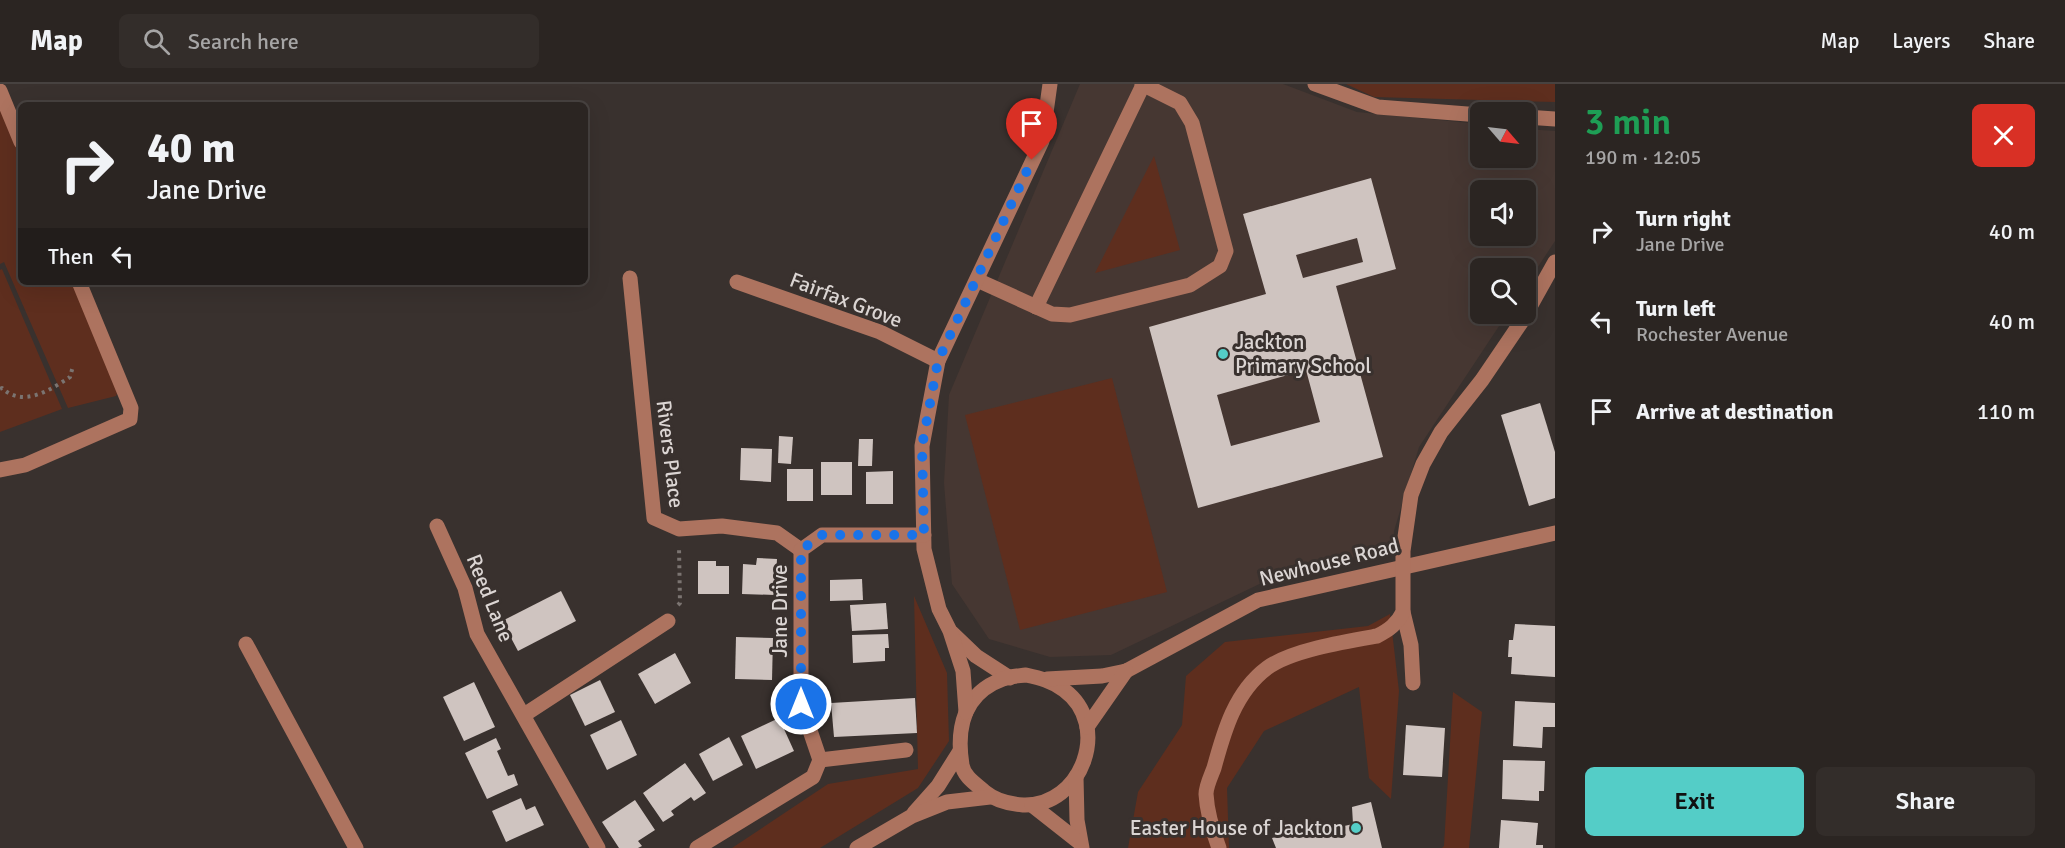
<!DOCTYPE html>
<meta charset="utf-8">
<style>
body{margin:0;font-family:Signika,sans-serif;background:#332d2a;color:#f1f3f6;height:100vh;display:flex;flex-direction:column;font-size:22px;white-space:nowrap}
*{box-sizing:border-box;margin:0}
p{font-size:20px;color:#a6a5a5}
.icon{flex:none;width:33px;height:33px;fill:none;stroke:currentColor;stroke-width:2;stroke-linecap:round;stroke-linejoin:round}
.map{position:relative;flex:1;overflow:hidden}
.panel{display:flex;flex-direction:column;background:#2b2522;width:510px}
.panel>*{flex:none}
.guide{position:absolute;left:18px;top:18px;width:570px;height:183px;border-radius:9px;box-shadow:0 6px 24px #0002,0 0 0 2px #474240;background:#2b2522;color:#f1f3f6;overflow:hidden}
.needle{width:39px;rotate:118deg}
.buttons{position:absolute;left:1470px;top:18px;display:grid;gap:12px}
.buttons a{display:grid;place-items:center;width:66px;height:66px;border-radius:9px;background:#2b2522;box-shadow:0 6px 24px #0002,0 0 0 2px #474240;font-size:30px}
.pin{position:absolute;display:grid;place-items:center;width:51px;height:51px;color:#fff;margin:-62px -26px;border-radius:50% 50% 50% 0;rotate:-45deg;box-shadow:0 0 6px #0007}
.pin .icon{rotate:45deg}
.me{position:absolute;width:66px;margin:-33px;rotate:0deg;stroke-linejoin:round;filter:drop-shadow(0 0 4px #0008)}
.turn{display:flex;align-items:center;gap:21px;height:126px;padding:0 30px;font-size:27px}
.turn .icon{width:78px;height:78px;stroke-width:2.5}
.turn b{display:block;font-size:42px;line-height:51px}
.then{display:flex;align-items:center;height:57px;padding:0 30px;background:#0003;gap:12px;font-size:22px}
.round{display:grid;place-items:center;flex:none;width:63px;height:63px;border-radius:9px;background:#332d2a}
.summary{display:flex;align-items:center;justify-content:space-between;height:102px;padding:0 30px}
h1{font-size:36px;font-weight:600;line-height:45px;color:#1e9e55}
.button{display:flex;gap:12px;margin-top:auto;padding:12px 30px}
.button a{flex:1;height:69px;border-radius:9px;background:#54cdc7;color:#111;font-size:24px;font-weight:600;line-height:69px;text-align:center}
.button a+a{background:#332d2a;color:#f1f3f6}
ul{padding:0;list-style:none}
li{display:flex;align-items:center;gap:18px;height:90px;padding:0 30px}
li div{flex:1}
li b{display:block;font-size:22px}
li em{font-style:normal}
header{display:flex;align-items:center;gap:36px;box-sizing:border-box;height:84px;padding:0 30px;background:#2b2522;border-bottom:2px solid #474240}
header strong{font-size:28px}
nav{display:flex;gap:33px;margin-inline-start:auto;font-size:21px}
.search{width:420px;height:54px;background:#332d2a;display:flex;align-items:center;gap:15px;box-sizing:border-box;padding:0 21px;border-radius:9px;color:#a6a5a5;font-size:22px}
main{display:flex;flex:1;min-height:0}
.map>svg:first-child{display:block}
.built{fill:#463732;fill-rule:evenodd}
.green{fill:#5e2e1e}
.building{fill:#cfc4c0;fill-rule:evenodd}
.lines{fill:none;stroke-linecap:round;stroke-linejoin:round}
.path{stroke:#7b7471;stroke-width:4;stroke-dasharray:3 4.5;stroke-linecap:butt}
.minor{stroke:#ad735f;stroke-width:15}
.route{stroke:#1a73e8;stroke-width:10;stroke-dasharray:0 18}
.poi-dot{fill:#54cdc7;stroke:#39312e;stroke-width:2}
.labels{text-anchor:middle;stroke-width:6;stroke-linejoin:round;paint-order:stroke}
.street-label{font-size:21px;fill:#dbd5d3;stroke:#39312e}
.poi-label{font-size:21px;fill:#dbd5d3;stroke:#39312e;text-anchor:start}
</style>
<header>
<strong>Map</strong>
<div class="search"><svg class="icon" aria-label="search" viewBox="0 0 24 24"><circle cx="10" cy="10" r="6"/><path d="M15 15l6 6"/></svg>Search here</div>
<nav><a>Map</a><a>Layers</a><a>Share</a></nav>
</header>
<main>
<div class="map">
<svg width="1555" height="764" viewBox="0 0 1555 764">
<rect width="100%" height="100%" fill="#39312e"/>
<!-- built -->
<path class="built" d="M1080 0H1283L1357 28 1480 40V74H1526V45L1555 47V157L1526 201V184H1480V230H1507L1419 363 1394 447 1393 464 1276 492 1111 571 1050 573 989 555 952 500 944 399 949 311ZM1480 106H1526V152H1480Z"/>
<!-- green -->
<g class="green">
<path d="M1346 0H1555V18L1374 13Z"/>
<path d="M0 11 21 46V198H85L124 289 116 312 68 324 4 178 0 180Z"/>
<path d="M1154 72 1180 166 1095 189Z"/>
<path d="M2 185 62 325 0 348V186Z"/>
<path d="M1112 294 1167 508 1020 546 965 331Z"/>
<path d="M914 512 947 589 949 657 918 704 820 764H732L828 700 918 685Z"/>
<path d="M1390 530 1399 607 1391 715 1369 694 1359 603 1264 647 1227 704 1229 764H1128L1138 708 1182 641 1186 592 1225 558 1368 542Z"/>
<path d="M1453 608 1482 628 1469 764H1442L1444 762Z"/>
</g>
<!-- building -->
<g class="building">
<path d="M1371 94 1396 185 1336 202 1383 373 1198 424 1149 243 1266 210 1243 130ZM1357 154 1363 178 1303 194 1296 171ZM1306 286 1320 338 1231 362 1217 311Z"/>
<path d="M1540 319 1555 368V414L1529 422 1501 331Z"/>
<path d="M779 352 793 353 791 380 778 379Z"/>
<path d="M859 355H873L872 382H858Z"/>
<path d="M741 364 772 365 771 398 740 396Z"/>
<rect x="821" y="378" width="31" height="33"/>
<rect x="787" y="385" width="26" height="32"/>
<path d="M893 387V420H866V388Z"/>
<path d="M757 474 777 475 775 511 742 510 743 480 756 481Z"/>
<path d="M698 477H716V482H729V510H698Z"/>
<path d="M862 495 863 516 830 517V496Z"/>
<path d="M561 507 576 537 518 567 502 537Z"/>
<path d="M886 519 888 545 852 547 850 521Z"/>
<path d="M1515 540 1555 542V593L1511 590 1512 573H1508L1509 556H1513Z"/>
<path d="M888 550 889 564H885V577L853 579 852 551Z"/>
<path d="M736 553 773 554 772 596 735 595Z"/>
<path d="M675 569 691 599 655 620 638 590Z"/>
<path d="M600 596 615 628 585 642 570 611Z"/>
<path d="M474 598 495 643 464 657 443 613Z"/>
<path d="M915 614 917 649 834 653 831 619Z"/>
<path d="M1515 617 1555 619V643H1543L1542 664 1513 662Z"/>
<path d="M779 634 794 667 756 685 741 652Z"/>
<path d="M621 636 637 671 607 686 590 651Z"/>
<path d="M1406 641 1445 644 1442 693 1403 691Z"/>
<path d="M729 653 743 681 713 697 699 670Z"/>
<path d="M496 654 501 665 497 667 508 692 514 690 518 701 487 715 465 669Z"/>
<path d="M1503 676 1545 677 1544 707H1539V717L1502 715Z"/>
<path d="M685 679 706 709 694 717 691 713 671 727 674 731 663 738 643 709Z"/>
<path d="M521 714 526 726 535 722 544 741 506 758 492 727Z"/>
<path d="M635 716 655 746 638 757 642 762 638 764H619L602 738Z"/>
<path d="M1371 718 1382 764H1276L1272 754 1299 748 1300 752 1353 740 1352 723Z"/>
<path d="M1501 736 1538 739 1536 761H1543V764H1499Z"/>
</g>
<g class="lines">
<!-- path -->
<g class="path">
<path d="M0 305 2 304C23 324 50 306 70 293L73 282"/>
<path d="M678 521 680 519 679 463"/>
</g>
<!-- minor -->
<g class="minor">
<path d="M1315 0 1378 23 1480 31"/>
<path d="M0 7 21 58"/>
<path d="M1526 33 1555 35"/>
<path d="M630 194 654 434 679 445 722 442 777 449 801 466"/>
<path d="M977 196 1052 230 1070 231 1190 201 1220 182 1226 167 1192 39 1180 19 1142 0"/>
<path d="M737 198 880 248 938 277"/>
<path d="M1036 223 1143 1"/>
<path d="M0 386 25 381 130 335 131 324 79 198"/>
<path d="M437 442 465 504 477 550 598 764"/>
<path d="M1403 528 1411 561 1413 599"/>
<path d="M952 549 976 572 1010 594"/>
<path d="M246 560 356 764"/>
<path d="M1026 591C1040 594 1052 597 1064 606 1112 641 1082 723 1023 721 1009 720 996 717 985 708 976 700 964 693 962 681 956 644 964 609 1003 595 1010 592 1018 592 1026 591Z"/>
<path d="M1047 595 1102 592 1126 587 1258 516 1555 449"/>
<path d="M966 628 963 587 950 547 939 525 924 465 922 362 938 277 1042 57 1050 0"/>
<path d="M524 631 668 537"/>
<path d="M1087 643 1126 587"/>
<path d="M820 676 906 666"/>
<path d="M1076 693 1077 736 1082 764"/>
<path d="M1032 721 1079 758"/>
<path d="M914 729 938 702 960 667"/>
<path d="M697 764 813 693 820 676 801 620V466L822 451H924"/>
<path d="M857 764 912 732 947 718 990 713"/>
<path d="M1219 764C1213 748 1207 728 1206 710 1206 702 1211 692 1214 684 1224 647 1235 608 1267 584 1291 566 1348 557 1377 552 1389 546 1397 540 1403 528V467L1411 411 1423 380 1441 348 1482 296 1522 237 1555 178"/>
</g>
</g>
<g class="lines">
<!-- route -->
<path class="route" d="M801 620V466L822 451H924L922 362 938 277 1032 76"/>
</g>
<!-- markers -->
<g class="poi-dot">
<circle cx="1223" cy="270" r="6"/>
<circle cx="1356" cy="744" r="6"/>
</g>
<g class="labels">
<!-- street labels -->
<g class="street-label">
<text transform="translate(846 216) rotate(21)" y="7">Fairfax Grove</text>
<text transform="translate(670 370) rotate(83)" y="7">Rivers Place</text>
<text transform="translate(1329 478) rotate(-14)" y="7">Newhouse Road</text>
<text transform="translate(490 514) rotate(68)" y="7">Reed Lane</text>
<text transform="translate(780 527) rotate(-90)" y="7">Jane Drive</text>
</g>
<!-- poi labels -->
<g class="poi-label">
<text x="1235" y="265">Jackton<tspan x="1235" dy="24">Primary School</tspan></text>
<text x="1344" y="751" text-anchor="end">Easter House of Jackton</text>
</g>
</g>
</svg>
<div class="buttons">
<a><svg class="needle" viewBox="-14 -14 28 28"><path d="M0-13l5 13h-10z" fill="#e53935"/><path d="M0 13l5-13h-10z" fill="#a6a5a5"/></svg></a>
<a><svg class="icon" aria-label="sound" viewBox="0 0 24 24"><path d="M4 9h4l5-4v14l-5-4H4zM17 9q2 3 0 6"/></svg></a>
<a><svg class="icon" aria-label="search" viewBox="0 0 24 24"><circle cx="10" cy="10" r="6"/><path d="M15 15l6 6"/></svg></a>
</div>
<div class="pin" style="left:1032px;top:76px;background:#d93025"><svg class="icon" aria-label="arrive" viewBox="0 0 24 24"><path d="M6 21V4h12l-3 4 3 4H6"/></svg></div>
<svg class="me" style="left:801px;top:620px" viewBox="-20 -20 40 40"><circle r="17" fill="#1a73e8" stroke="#fff" stroke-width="3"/><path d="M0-11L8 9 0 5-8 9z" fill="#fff"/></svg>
<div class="guide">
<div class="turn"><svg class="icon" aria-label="right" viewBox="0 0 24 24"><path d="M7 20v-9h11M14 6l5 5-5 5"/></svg><div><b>40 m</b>Jane Drive</div></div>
<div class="then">Then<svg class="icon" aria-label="left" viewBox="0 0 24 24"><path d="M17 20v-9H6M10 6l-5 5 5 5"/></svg></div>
</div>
</div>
<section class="panel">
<div class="summary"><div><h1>3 min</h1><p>190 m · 12:05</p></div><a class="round" style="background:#d93025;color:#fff"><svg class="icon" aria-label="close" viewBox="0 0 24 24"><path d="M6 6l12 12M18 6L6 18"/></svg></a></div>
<ul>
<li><svg class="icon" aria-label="right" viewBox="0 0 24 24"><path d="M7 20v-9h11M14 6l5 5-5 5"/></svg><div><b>Turn right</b><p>Jane Drive</p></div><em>40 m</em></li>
<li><svg class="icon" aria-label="left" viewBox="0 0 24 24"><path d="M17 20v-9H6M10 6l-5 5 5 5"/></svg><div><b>Turn left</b><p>Rochester Avenue</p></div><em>40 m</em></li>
<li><svg class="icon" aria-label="arrive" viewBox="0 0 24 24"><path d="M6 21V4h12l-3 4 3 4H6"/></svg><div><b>Arrive at destination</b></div><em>110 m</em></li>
</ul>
<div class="button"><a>Exit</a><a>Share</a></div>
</section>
</main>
